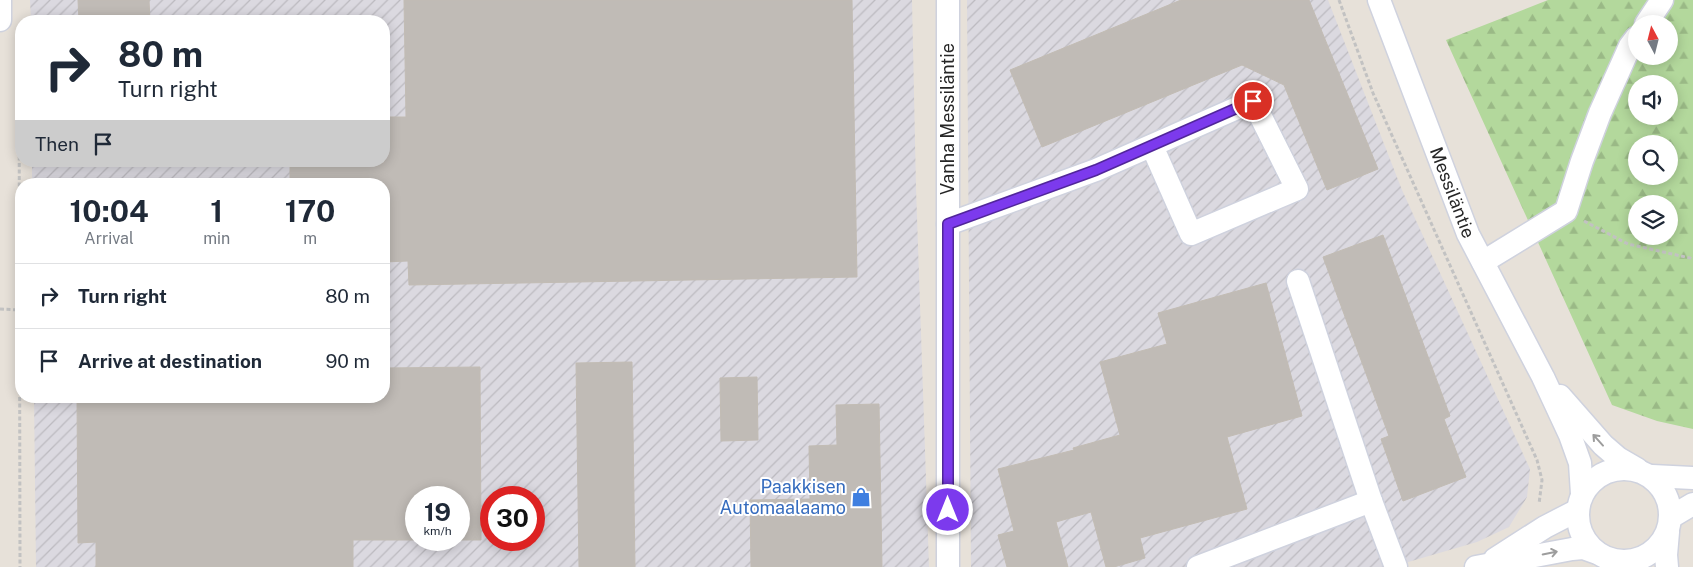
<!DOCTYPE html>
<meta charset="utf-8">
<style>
body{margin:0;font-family:"Public Sans",sans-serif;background:#f6f6f7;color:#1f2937;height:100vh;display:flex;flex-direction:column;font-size:19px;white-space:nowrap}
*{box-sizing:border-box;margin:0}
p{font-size:16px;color:#747a83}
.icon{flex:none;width:28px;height:28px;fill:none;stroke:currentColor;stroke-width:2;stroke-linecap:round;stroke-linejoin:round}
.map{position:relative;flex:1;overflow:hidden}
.sheet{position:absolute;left:15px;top:178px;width:375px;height:225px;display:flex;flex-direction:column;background:#fff;border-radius:20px;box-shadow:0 2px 12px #0003}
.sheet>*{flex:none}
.banner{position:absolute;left:15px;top:15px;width:375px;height:152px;border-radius:20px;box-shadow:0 2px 12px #0003;background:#fff;color:#1f2937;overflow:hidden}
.needle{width:32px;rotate:353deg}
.tools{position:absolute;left:1628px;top:15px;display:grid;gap:10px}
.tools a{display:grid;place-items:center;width:50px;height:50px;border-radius:50%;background:#fff;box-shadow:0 2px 12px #0003;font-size:25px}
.speed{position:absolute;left:405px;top:486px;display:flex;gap:10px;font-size:25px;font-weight:700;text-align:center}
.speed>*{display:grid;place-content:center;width:65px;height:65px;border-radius:50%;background:#fff;box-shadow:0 2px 12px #0003;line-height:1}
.speed small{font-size:12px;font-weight:400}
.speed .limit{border:8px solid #d22;background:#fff;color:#111}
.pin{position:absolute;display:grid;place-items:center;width:42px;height:42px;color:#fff;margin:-21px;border:2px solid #fff;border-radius:50%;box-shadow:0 1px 5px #0007}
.me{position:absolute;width:55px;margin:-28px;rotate:0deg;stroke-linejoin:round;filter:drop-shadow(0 0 4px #0008)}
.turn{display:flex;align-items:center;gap:18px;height:105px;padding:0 20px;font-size:22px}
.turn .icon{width:65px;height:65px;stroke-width:2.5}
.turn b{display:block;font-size:35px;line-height:42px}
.then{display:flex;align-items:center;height:48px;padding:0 20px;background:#0003;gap:10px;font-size:19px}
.eta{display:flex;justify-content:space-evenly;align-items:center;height:85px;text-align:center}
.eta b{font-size:30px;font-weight:700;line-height:35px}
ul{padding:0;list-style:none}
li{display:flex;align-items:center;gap:15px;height:65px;padding:0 20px;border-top:1px solid #e0e1e3}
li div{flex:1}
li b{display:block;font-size:19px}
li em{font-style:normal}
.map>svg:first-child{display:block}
.industrial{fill:url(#industrial-furrows);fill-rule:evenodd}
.forest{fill:url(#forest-firs);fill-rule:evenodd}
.building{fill:#c0bbb6;stroke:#c2bcb4}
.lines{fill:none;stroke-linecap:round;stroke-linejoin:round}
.minor-casing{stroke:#cfd2de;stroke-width:25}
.path{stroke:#c2c2c2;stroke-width:3;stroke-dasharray:4 2.5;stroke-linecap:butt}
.minor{stroke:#fff;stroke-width:22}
.oneway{stroke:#9d9d9d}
.route-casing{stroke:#51269a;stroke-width:12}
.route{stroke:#7c3aed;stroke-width:9}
.labels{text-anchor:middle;stroke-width:4;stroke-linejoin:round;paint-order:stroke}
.street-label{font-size:18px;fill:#262626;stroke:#fff}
.shop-label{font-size:18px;fill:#366cbe;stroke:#fff;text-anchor:end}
</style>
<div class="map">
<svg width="1693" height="567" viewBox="0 0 1693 567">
<defs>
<pattern id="industrial-furrows" width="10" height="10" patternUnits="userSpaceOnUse" patternTransform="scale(1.25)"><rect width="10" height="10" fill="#dbd9e0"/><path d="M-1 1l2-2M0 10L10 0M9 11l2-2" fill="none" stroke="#bcbac0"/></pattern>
<pattern id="forest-firs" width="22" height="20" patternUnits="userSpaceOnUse" patternTransform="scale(1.25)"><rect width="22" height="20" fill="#b3d89c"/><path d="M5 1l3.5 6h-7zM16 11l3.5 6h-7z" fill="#9ab986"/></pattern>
</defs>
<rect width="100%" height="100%" fill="#e7e1d9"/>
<!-- industrial -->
<g class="industrial">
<path d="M30 0H912L916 188 929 567H36L34 396H384V184H32V161H384V21H31ZM416 498H459V540H416ZM491 498H534V540H491Z"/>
<path d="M967 0H1328L1402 190 1530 469 1527 497 1509 527 1477 542 1391 567H971Z"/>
</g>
<!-- forest -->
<path class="forest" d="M1548 0H1693V429L1657 421 1612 405 1446 40ZM1636 24H1669V56H1636ZM1636 84H1669V116H1636ZM1636 144H1669V176H1636ZM1636 204H1669V236H1636Z"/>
<!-- building -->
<g class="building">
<path d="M78 0H149L150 21H79Z"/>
<path d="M404 0H852L857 277 409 285 408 261 384 262V184H290V167L358 166V163H384V117H406Z"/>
<path d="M1181 0H1309L1378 169 1327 190 1284 85 1242 65 1042 147 1010 70Z"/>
<path d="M1383 235 1450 416 1444 419 1466 477 1403 501 1381 439 1389 436 1323 257Z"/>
<path d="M1266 283 1302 416 1227 437 1247 509 1140 538 1145 558 1114 567H1106L1091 512 1056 522 1068 567H1007L998 535 1014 531 998 469 1074 450 1073 448 1120 435 1100 362 1167 344 1158 313Z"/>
<path d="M632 362 635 567H579L576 363Z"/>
<path d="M480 367 481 540H459V498H416V540H353V567H96V542L78 543 77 396H384V368Z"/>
<path d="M757 377 758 440 721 441 720 378Z"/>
<path d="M879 404 882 567H751L750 500 810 499 809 446 837 445 836 405Z"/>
</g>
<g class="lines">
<defs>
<g id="minor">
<path id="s1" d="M1379 0 1468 234 1543 377 1570 435 1580 463 1582 494"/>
<path d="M0 20V0"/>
<path d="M1646 24 1662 0"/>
<path d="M948 224 1096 170 1253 101 1297 189 1191 234 1152 146"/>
<path d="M1483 262 1566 211 1582 161 1600 113 1630 46 1636 38"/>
<path d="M1298 281 1371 501 1396 567"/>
<path d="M1560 396 1603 445 1618 458 1637 469"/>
<circle cx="1624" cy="515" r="46"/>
<path d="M1652 476 1693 478"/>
<path d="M1671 517 1693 504"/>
<path d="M1495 559 1545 527 1578 510"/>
<path d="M948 567V0"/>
<path d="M1198 567 1371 501"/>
<path d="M1476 567 1572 549 1583 548 1597 553"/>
<path d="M1667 567 1666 555 1668 532"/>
</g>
</defs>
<!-- minor casing -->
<use href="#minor" class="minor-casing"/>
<!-- path -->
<g class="path">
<path d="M1339 0 1373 93 1537 460 1542 480 1539 504"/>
<path d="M19 33 20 567"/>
<path d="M1584 221 1628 244 1690 258 1693 260"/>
<path d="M0 309 20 310"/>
</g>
<!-- minor -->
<use href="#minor" class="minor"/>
</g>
<!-- one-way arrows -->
<defs><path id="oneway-shaft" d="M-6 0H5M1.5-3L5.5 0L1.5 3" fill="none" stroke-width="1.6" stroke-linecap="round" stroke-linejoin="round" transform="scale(1.25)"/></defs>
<g class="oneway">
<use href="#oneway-shaft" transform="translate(1598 440) rotate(-132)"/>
<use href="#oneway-shaft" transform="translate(1550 553) rotate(-11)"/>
</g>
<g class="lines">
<defs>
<path id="route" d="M948 510V224L1096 170 1253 101"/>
</defs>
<!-- route casing -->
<use href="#route" class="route-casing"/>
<!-- route -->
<use href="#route" class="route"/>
</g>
<!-- icons -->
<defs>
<symbol id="shop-bare" viewBox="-9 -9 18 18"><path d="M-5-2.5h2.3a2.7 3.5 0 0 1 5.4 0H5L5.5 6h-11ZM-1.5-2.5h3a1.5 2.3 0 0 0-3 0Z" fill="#3f7fe0" stroke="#fff" stroke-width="2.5" paint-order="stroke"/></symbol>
</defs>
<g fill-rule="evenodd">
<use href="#shop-bare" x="847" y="483" width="28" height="28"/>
</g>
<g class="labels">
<!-- street labels -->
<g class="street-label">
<text transform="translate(948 119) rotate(-90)" y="6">Vanha Messiläntie</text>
<text dy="6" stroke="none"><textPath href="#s1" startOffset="206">Messiläntie</textPath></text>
</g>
<!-- shop labels -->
<g class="shop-label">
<text x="846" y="493">Paakkisen<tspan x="846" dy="21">Automaalaamo</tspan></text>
</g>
</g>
</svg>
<div class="tools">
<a><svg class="needle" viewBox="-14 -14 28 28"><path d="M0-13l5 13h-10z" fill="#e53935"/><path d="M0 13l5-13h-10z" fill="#747a83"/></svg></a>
<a><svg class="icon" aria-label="sound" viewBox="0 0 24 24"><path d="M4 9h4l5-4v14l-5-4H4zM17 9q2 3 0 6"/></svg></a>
<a><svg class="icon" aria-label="search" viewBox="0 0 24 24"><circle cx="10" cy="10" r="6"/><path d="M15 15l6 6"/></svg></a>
<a><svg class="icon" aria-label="layers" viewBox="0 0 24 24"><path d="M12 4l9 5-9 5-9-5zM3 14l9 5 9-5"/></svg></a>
</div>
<div class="speed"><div>19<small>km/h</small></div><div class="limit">30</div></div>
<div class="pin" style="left:1253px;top:101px;background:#d93025"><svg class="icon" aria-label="arrive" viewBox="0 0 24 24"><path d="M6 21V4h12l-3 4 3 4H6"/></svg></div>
<svg class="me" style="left:948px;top:510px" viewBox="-20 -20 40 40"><circle r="17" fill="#7c3aed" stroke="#fff" stroke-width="3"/><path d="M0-11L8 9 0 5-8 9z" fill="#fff"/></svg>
<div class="banner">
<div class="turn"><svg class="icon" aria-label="right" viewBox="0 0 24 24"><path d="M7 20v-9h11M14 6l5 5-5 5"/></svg><div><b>80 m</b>Turn right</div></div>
<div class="then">Then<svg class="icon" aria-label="arrive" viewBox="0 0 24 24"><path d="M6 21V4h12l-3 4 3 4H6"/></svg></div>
</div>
<section class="sheet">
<div class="eta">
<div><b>10:04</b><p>Arrival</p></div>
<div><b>1</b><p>min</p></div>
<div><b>170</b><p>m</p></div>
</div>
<ul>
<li><svg class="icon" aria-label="right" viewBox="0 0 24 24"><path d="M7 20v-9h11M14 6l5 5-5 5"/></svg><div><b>Turn right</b></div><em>80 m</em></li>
<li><svg class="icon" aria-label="arrive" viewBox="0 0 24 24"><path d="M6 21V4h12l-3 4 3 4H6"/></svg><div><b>Arrive at destination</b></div><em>90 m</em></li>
</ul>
</section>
</div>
